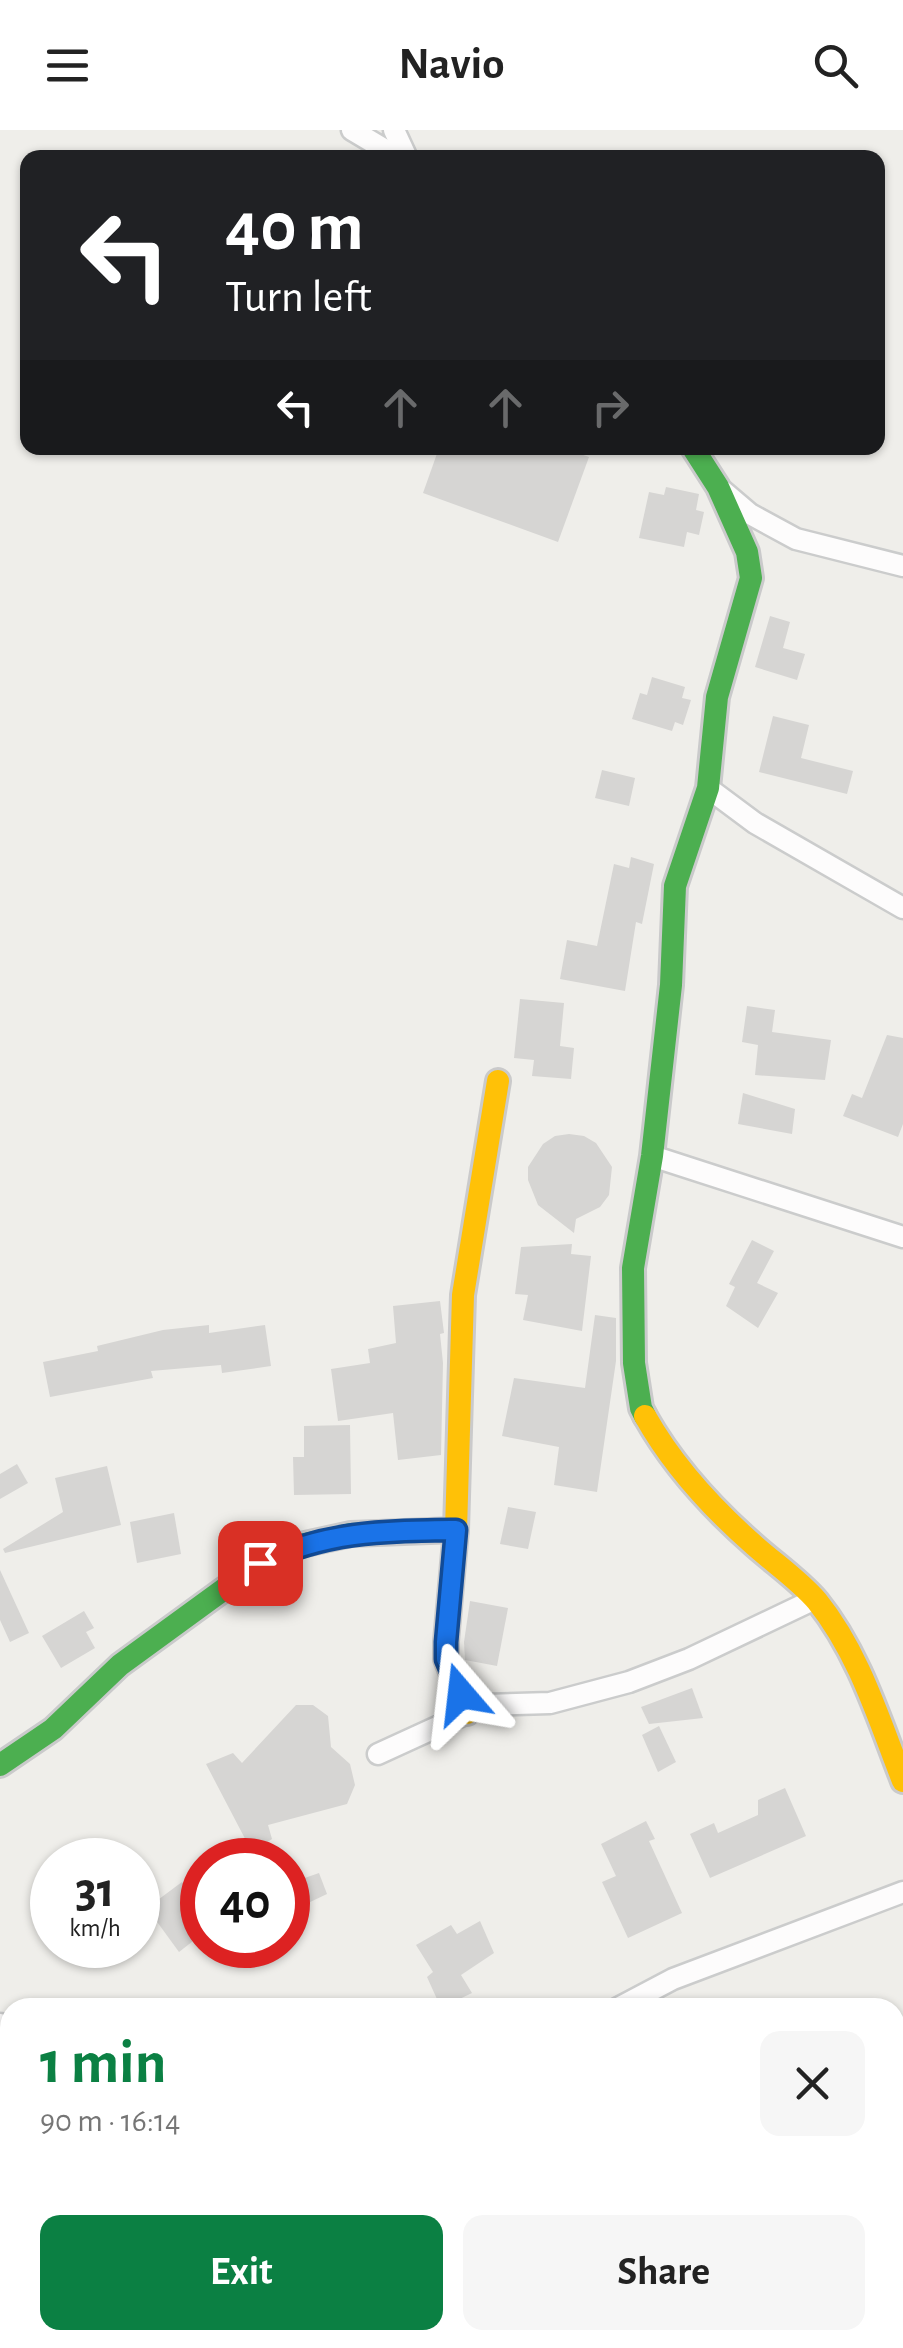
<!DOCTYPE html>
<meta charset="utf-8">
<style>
body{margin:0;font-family:"Alegreya Sans",sans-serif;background:#f6f6f6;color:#222;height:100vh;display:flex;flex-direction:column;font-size:38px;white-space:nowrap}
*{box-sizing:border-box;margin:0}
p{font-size:32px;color:#767676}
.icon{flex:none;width:55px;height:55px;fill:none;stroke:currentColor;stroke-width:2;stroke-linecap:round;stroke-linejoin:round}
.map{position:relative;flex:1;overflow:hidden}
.sheet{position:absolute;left:0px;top:1868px;width:905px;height:352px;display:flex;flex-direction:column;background:#fff;border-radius:30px 30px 0 0;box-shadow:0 2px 8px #0004}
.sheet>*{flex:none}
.top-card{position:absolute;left:20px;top:20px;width:865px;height:305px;border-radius:20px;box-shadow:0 2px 8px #0004;background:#202124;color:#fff;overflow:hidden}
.speed{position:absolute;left:30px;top:1708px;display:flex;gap:20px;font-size:50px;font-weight:700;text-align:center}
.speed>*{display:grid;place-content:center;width:130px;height:130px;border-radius:50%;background:#fff;box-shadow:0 2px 8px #0004;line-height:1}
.speed small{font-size:25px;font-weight:400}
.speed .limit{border:15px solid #d22;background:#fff;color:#111}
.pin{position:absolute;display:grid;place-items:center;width:85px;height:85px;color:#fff;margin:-42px;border-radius:20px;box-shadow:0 5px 15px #0006}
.me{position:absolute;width:110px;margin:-55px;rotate:343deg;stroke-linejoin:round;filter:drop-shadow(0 0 8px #0008)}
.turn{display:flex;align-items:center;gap:35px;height:210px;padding:0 40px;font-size:45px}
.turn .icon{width:130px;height:130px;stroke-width:2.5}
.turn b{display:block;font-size:70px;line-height:85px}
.lanes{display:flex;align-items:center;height:95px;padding:0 40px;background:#0003;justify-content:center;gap:50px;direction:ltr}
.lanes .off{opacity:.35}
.round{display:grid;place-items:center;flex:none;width:105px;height:105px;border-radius:20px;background:#f6f6f6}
.overview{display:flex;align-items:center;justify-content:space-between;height:170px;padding:0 40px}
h1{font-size:60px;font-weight:700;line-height:75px;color:#0b8043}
.button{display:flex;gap:20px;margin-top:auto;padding:20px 40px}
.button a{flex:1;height:115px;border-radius:20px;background:#0b8043;color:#fff;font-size:40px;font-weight:700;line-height:115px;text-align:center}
.button a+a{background:#f6f6f6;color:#222}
header{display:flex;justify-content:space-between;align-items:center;height:130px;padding:0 40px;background:#fff;font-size:45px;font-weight:700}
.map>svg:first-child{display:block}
.building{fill:#d6d5d3}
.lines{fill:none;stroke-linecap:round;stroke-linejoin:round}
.street-casing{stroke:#cbcccc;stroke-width:25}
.fast-casing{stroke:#cacacb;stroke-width:28}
.slow-casing{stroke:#cacacb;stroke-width:28}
.street{stroke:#fdfcfc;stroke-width:20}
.fast{stroke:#4caf50;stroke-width:22}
.slow{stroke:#ffc107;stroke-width:22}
.route-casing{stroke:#114b97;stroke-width:25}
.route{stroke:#1a73e8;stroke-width:18}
</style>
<header><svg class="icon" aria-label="menu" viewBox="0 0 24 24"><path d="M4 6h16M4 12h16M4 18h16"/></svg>Navio<svg class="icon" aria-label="search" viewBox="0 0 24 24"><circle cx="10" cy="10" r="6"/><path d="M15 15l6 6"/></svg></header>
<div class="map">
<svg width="903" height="2218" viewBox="0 0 903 2218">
<rect width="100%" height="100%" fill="#efeeea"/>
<!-- building -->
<g class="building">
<path d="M439 318H563L589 327 558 412 423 363Z"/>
<path d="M666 357 699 364 696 380 704 382 699 405 687 402 684 417 639 408 649 362 664 365Z"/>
<path d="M770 486 790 492 783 518 805 524 797 550 755 537Z"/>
<path d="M652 547 685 557 682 568 691 570 683 595 675 592 672 601 632 589 640 563 647 565Z"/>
<path d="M773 586 809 595 801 628 853 641 847 664 759 642Z"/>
<path d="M602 640 635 648 629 676 595 668Z"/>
<path d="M631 727 654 734 642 794 636 792 625 861 560 849 567 810 597 816 614 734 629 738Z"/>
<path d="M520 869 564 873 560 916 574 918 571 949 532 946 534 930 514 928Z"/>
<path d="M747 876 775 880 772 902 831 910 825 950 755 945 758 915 742 912Z"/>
<path d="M887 905 903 908V994L898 1007 843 986 852 964 862 968Z"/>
<path d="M743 963 795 979 792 1004 738 994Z"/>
<path d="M569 1004 584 1006 596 1013 612 1037 609 1065 600 1077 576 1089 574 1103 538 1075 528 1050V1037L543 1014 555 1006Z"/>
<path d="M752 1110 774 1121 757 1153 778 1163 758 1198 726 1176 735 1157 729 1154Z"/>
<path d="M572 1114 571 1124 591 1126 582 1201 523 1190 528 1165 515 1164 521 1117Z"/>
<path d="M440 1171 444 1203 440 1204 443 1233 441 1325 398 1330 393 1283 338 1291 331 1239 370 1233 368 1219 396 1213 393 1176Z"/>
<path d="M595 1185 616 1188V1231L597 1362 554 1355 559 1317 502 1306 514 1248 585 1258Z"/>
<path d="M209 1195V1203L265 1195 271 1236 222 1243 221 1235 151 1241 153 1248 50 1267 43 1232 98 1221 97 1216 163 1200Z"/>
<path d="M350 1295 351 1364 294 1365 293 1327H304V1296Z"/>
<path d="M17 1334 28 1353 0 1369V1344Z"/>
<path d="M107 1336 121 1395 5 1423 3 1419 63 1382 55 1348Z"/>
<path d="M508 1377 536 1382 528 1419 500 1414Z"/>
<path d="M174 1383 181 1424 137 1433 130 1392Z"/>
<path d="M0 1440 29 1503 10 1512 0 1490Z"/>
<path d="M470 1471 508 1478 497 1536 465 1530 464 1512Z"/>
<path d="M84 1481 94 1498 86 1502 95 1518 61 1538 42 1506Z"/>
<path d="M692 1558 703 1588 649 1594 641 1577Z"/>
<path d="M296 1575H313L328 1586 331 1617 350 1634 355 1655 347 1674 268 1695 272 1709 252 1722 206 1634 233 1623 242 1633Z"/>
<path d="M659 1596 676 1632 658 1642 642 1605Z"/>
<path d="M785 1658 806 1706 710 1748 690 1704 714 1693 718 1703 758 1685V1670Z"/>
<path d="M646 1691 655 1709 649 1711 682 1783 628 1808 602 1752 616 1746 601 1714Z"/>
<path d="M319 1743 327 1764 308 1773 299 1750Z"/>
<path d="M182 1752 202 1780V1804L179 1822 147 1778Z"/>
<path d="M480 1791 494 1823 461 1845 472 1863 441 1878 427 1847 433 1842 416 1815 451 1795 457 1804Z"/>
</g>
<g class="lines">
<defs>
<g id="street">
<path d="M352 0 399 28"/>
<path d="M394 0 407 28"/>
<path d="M723 361 750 384 796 409 903 436"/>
<path d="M708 658 755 693 903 778"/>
<path d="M652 1026 903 1107"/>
<path d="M378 1624 485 1575 550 1573 629 1552 689 1529 815 1469"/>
<path d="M618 1878 673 1849 903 1762"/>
<path d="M0 1894 10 1910"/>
<path d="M681 2210 693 2218"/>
<path d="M78 2218 91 2210"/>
</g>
<g id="fast">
<path d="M645 1286 641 1278 634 1233 633 1138 652 1026 671 855 675 756 708 658 717 567 751 448 747 422 718 357 693 318"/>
<path d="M0 1635 53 1599 120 1535 260 1433 296 1416 351 1404 456 1400"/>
</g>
<g id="slow">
<path d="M645 1286C672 1334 713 1379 754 1415 774 1433 799 1450 817 1471 859 1523 879 1590 903 1651"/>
<path d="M467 1583 446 1529V1511L456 1400 463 1165 498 951"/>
</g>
</defs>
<!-- street casing -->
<use href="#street" class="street-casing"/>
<!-- fast casing -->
<use href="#fast" class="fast-casing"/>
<!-- slow casing -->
<use href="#slow" class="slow-casing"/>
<!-- street -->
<use href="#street" class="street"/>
<!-- fast -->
<use href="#fast" class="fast"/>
<!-- slow -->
<use href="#slow" class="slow"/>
</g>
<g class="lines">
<defs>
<path id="route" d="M260 1433C327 1401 383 1401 456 1400L446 1512V1529L461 1564"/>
</defs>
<!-- route casing -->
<use href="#route" class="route-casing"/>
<!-- route -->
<use href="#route" class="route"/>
</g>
</svg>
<div class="speed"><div>31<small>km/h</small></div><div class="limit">40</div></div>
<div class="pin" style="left:260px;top:1433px;background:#d93025"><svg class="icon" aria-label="arrive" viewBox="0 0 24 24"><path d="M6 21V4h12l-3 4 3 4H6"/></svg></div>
<svg class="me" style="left:461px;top:1564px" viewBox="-20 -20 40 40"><path d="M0-17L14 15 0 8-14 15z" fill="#1a73e8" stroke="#fff" stroke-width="4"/></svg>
<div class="top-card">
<div class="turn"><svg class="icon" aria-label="left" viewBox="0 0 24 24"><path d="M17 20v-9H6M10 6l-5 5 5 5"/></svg><div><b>40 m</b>Turn left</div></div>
<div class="lanes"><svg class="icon" aria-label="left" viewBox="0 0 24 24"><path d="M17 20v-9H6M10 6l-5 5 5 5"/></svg><svg class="icon off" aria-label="ahead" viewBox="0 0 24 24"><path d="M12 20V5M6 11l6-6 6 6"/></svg><svg class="icon off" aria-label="ahead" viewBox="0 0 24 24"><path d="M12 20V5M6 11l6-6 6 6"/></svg><svg class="icon off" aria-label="right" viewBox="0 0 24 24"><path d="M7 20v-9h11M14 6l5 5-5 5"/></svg></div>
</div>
<section class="sheet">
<div class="overview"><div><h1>1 min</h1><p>90 m · 16:14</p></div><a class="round"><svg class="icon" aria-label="close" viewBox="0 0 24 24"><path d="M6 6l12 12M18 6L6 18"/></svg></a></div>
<div class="button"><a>Exit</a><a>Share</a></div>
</section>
</div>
